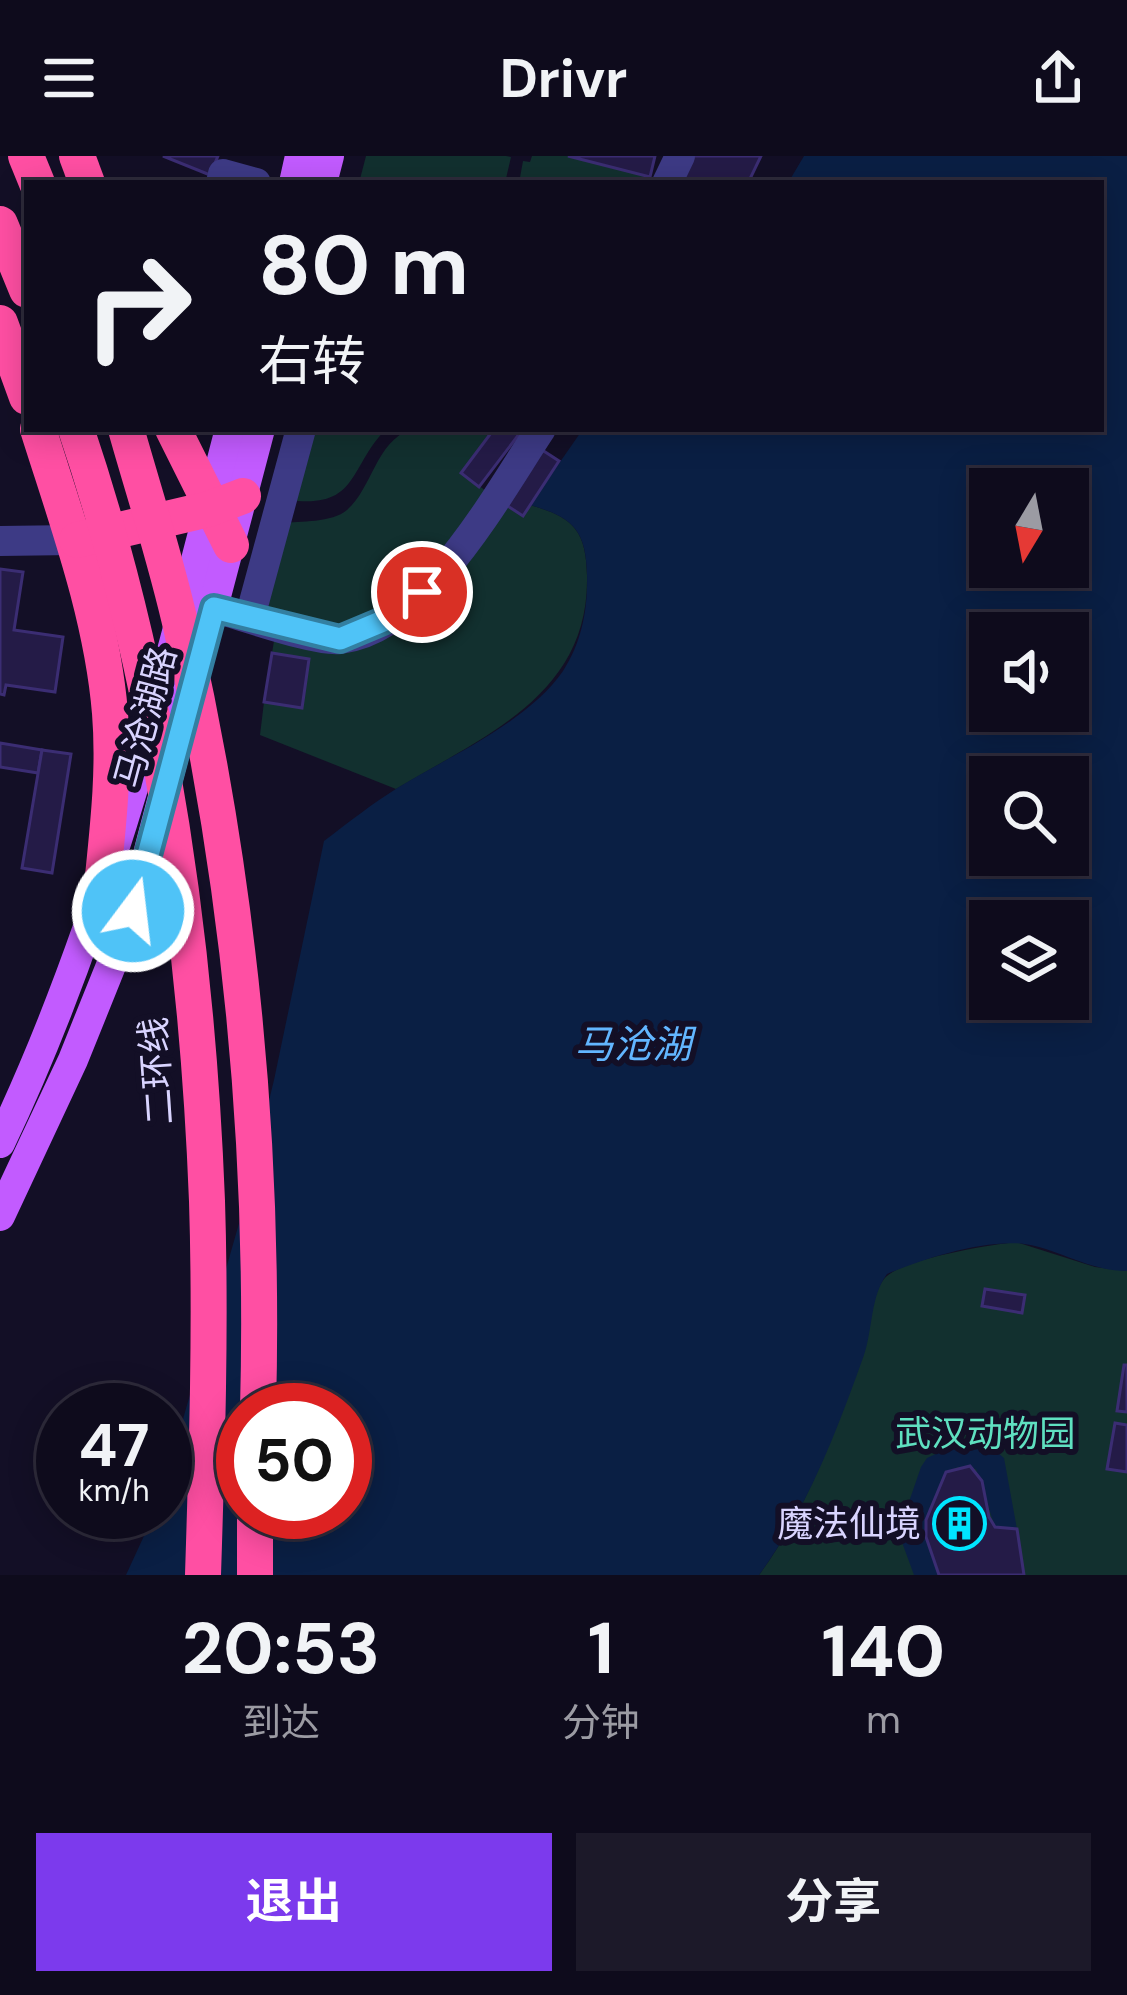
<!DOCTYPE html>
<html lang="zh">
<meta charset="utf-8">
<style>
body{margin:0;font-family:"DM Sans","Noto Sans SC",sans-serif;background:#1c1929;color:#f1f3f6;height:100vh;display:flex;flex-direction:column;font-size:45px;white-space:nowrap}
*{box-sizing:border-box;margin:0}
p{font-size:39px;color:#9b9ba3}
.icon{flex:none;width:66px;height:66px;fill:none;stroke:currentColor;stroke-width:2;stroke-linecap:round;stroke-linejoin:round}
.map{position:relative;height:1419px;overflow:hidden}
.side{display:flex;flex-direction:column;background:#0e0b1c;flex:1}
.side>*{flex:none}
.top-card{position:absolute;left:24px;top:24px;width:1080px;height:252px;border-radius:0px;box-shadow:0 6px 30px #0003,0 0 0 3px #2e2b3b;background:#0e0b1c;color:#f1f3f6;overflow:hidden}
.needle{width:78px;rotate:190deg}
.fabs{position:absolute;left:969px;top:312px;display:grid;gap:24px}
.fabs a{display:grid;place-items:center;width:120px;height:120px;border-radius:0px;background:#0e0b1c;box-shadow:0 6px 30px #0003,0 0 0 3px #2e2b3b;font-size:60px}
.speed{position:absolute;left:36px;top:1227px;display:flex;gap:24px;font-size:60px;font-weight:700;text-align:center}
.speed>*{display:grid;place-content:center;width:156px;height:156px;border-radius:50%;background:#0e0b1c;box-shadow:0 6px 30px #0003,0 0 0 3px #2e2b3b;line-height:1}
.speed small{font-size:30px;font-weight:400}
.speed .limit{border:18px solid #d22;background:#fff;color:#111}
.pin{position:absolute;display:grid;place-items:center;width:102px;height:102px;color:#fff;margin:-51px;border:6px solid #fff;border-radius:50%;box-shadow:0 3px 12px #0007}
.me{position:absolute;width:132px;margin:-66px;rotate:15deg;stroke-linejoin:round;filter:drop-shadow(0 0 9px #0008)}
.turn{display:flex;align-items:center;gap:42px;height:252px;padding:0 36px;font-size:54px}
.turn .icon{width:156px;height:156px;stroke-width:2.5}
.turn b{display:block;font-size:84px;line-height:102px}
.eta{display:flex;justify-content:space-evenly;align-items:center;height:204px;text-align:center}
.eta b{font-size:72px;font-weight:700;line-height:84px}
.action{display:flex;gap:24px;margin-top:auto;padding:24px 36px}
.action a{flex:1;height:138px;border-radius:0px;background:#7c3aed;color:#fff;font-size:48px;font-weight:700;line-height:138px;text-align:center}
.action a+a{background:#1c1929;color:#f1f3f6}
header{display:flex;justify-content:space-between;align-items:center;height:156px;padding:0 36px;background:#0e0b1c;font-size:54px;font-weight:700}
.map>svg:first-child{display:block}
.green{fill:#12302f}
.water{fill:#0a1f44;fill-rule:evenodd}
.building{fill:#241b47;stroke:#3b2d73;stroke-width:3}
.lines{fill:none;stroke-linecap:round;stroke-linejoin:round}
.minor{stroke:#3d3a85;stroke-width:30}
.major{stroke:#c25bff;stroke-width:30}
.highway{stroke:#ff4fa3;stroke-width:36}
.highway-bridge{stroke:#ff4fa3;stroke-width:36}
.route-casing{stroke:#337fa1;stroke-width:30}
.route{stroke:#4fc3f7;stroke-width:21}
.labels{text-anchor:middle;stroke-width:12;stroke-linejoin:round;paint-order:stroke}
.street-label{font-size:36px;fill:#d9d4ff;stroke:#130f26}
.park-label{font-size:36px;fill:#5fe0c0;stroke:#130f26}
.poi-label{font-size:36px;fill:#d9d4ff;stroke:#130f26;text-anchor:end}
.water-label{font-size:39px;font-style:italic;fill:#62b6ff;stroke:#130f26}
</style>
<header><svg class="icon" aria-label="menu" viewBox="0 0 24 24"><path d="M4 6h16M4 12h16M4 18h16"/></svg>Drivr<svg class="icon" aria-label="share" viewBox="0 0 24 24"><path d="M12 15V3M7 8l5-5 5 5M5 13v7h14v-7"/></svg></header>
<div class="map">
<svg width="1127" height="1419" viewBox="0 0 1127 1419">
<rect width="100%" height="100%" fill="#130f26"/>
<!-- green -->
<g class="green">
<path d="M366 0H506L511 1 505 27H359Z"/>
<path d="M532 0H568L650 21 647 27H519L523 5 530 6Z"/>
<path d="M308 273H386C348 312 359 353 289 344Z"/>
<path d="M411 273H494L462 317 490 338 440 408 379 455 335 474 265 452 282 367C300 365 332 367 347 354 373 331 375 287 411 273Z"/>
<path d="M500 345 523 360 530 349C572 361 586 373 587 419 590 539 484 580 396 633L260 579 264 546 302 551 309 504 272 497 274 485C309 492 340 504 373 486Z"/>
<path d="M1016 1086 1095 1111 1127 1115V1419H759C809 1351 836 1272 864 1193 872 1172 870 1141 884 1123 899 1103 990 1089 1016 1086Z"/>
</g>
<!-- water -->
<g class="water">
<path d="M804 0H1127V1115C1094 1115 1066 1098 1035 1090 996 1079 924 1102 887 1118 870 1141 873 1173 864 1199 837 1275 807 1353 759 1419H126L155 1356H165V1326L240 1064 274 924 324 685C349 666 373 647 399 631 450 600 529 565 563 515 582 486 588 452 587 418 586 373 572 361 530 349L583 273H1101V27H788ZM990 333H1068V411H990ZM990 477H1068V555H990ZM990 621H1068V699H990ZM990 765H1068V843H990ZM243 1254H345V1356H243Z"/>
<path d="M977 1279 1004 1302 1017 1373 995 1371 976 1313 958 1311 946 1316 926 1364 939 1419H914L903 1389 902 1366 921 1311 927 1302Z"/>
</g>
<!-- building -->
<g class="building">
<path d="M163 0H218L210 19Z"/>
<path d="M568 0H655L650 21Z"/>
<path d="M691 0H761L748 27H678Z"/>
<path d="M494 273H523L479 331 461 317Z"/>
<path d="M536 290 559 305 523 360 500 345Z"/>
<path d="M0 413 23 416 14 474 63 481 55 536 6 529 4 539 0 538Z"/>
<path d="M272 497 309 503 302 552 264 546Z"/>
<path d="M0 587 42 594 38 617 0 611Z"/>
<path d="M42 594 71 598 52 717 22 712Z"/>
<path d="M985 1133 1025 1139 1022 1157 982 1150Z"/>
<path d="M1124 1209H1127V1256L1117 1255Z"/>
<path d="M1115 1267 1127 1269V1316L1107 1313Z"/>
<path d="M970 1310 982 1325 989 1361 995 1371 1017 1373 1024 1419H939L926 1381V1364L946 1316Z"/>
</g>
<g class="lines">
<!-- minor -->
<g class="minor">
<path d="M221 27 223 18 256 27"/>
<path d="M667 27 680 0"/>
<path d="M0 385 73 384"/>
<path d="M214 452C242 459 315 486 340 483 425 474 498 337 541 273"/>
<path d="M250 461 301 273"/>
</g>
<!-- major -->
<g class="major">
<path d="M294 27 300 0"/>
<path d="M322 27 329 0"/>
<path d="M0 987C108 761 167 515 230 273"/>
<path d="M0 1060 73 904 133 755 260 273"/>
</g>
<!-- highway -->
<g class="highway">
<path d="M26 0 37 27"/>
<path d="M77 0 87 27"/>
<path d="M0 68 27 134"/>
<path d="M0 167 27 241"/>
<path d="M38 273C67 365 102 460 110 557 115 618 107 679 101 740"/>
<path d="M173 273 231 389"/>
<path d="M77 384 209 353 243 340"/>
<path d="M255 1419V1356"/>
</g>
<!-- highway-bridge -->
<g class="highway-bridge">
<path d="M76 273C159 519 197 786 207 1045 211 1170 207 1294 203 1419"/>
<path d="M126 273C145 340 167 407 182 475 240 731 265 992 258 1254"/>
</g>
</g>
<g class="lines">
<defs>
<path id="route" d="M133 755 214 452 340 483 383 465 422 436"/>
</defs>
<!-- route casing -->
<use href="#route" class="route-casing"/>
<!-- route -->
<use href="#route" class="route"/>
</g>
<!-- icons -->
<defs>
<symbol id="building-ring" viewBox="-11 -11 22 22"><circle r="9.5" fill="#130f26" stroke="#00e5ff" stroke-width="1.5"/><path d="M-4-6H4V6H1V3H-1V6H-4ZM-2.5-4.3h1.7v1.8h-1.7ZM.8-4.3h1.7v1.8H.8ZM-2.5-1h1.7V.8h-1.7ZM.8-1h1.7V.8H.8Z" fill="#00e5ff"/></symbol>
</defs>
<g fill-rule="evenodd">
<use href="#building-ring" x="930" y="1338" width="59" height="59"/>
</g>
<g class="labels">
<!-- street labels -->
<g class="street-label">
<text transform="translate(145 561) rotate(-75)" y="13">马沧湖路</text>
<text transform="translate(156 915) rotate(-94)" y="13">二环线</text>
</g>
<!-- park labels -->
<g class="park-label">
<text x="985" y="1290">武汉动物园</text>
</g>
<!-- poi labels -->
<g class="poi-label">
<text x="921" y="1380">魔法仙境</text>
</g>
<!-- water labels -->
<g class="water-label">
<text x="633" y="902">马沧湖</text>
</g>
</g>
</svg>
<div class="fabs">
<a><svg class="needle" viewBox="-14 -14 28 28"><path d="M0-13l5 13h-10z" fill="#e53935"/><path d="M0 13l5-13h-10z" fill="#9b9ba3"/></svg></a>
<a><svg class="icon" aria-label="sound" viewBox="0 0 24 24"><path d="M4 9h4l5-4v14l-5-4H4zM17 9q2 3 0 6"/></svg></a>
<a><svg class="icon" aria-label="search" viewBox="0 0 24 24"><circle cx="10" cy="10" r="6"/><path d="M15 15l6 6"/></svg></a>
<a><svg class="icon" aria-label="layers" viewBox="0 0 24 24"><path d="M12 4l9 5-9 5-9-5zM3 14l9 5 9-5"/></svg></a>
</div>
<div class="speed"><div>47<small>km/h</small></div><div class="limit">50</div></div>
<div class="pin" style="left:422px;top:436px;background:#d93025"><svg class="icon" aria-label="arrive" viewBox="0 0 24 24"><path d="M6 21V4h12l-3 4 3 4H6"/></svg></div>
<svg class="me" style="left:133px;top:755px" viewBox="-20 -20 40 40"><circle r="17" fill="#4fc3f7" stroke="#fff" stroke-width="3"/><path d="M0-11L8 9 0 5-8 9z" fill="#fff"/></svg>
<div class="top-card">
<div class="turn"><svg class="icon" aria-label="right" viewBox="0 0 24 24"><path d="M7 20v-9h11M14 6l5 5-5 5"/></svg><div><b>80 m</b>右转</div></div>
</div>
</div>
<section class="side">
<div class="eta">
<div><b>20:53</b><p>到达</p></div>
<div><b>1</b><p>分钟</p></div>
<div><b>140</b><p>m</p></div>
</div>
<div class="action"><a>退出</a><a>分享</a></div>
</section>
